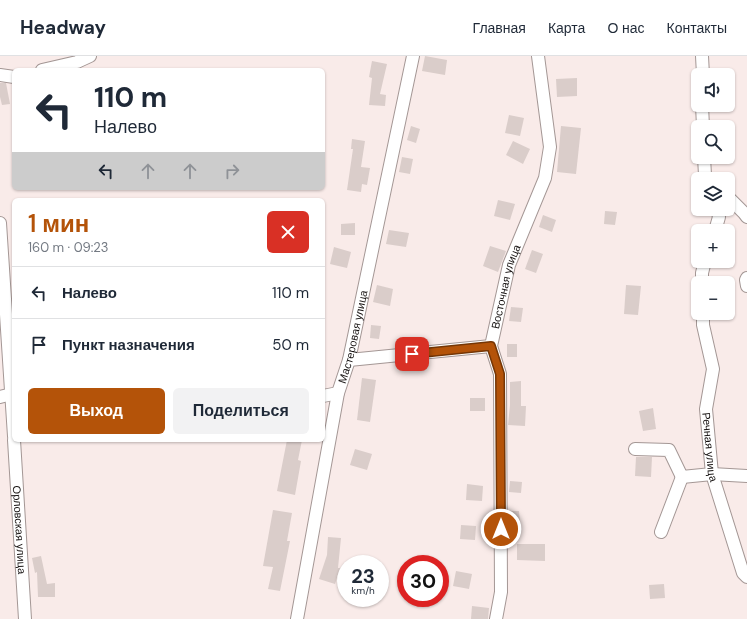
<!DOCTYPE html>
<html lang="ru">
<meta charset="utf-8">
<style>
body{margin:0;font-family:"DM Sans",sans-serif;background:#f2f2f3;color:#1f2937;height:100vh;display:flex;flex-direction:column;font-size:15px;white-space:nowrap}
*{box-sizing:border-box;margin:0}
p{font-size:13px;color:#747a83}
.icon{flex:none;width:22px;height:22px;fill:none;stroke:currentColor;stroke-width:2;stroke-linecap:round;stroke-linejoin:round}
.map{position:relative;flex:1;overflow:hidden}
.panel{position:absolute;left:12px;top:142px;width:313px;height:244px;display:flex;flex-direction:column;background:#fff;border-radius:6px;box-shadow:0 1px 3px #0004}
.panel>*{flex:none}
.banner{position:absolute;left:12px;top:12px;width:313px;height:122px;border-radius:6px;box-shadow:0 1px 3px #0004;background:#fff;color:#1f2937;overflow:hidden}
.fabs{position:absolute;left:691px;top:12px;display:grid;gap:8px}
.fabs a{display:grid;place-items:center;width:44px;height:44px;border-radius:6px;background:#fff;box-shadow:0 1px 3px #0004;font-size:20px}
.speed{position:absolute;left:337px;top:499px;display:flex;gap:8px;font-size:20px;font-weight:700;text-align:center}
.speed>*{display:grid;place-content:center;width:52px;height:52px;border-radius:50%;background:#fff;box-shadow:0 1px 3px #0004;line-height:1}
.speed small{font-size:10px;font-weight:400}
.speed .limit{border:6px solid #d22;background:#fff;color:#111}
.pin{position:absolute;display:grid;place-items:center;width:34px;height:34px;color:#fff;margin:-17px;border-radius:8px;box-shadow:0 2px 6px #0006}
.me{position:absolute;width:44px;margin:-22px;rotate:0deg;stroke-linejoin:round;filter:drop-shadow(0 0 3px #0008)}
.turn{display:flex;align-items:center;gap:14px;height:84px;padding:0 16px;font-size:18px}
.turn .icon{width:52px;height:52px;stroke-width:2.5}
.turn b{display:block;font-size:28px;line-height:34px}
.lanes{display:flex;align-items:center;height:38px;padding:0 16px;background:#0003;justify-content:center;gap:20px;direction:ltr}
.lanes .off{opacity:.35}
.round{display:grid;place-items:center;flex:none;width:42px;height:42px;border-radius:6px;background:#f2f2f3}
.overview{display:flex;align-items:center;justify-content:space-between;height:68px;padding:0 16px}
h1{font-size:24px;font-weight:600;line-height:30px;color:#b45309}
.cta{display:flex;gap:8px;margin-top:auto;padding:8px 16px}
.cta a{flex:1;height:46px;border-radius:6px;background:#b45309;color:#fff;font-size:16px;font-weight:600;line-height:46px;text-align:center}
.cta a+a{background:#f2f2f3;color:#1f2937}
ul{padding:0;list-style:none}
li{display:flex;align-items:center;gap:12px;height:52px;padding:0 16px;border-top:1px solid #e0e1e3}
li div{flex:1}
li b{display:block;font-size:15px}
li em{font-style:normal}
header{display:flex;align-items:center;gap:24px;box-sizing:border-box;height:56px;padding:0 20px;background:#fff;border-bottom:1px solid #e0e1e3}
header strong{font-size:19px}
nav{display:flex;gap:22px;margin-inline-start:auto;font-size:14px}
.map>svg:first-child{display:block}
.building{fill:#dacdca}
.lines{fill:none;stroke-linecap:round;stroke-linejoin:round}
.street-casing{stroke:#a49795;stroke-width:14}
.street{stroke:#fff;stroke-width:12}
.route-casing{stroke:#753606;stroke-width:10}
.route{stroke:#b45309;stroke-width:7}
.labels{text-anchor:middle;stroke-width:3;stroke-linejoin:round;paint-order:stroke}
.street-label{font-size:11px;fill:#151110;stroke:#fff}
</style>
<header>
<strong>Headway</strong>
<nav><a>Главная</a><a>Карта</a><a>О нас</a><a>Контакты</a></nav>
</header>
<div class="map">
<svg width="747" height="563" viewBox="0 0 747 563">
<rect width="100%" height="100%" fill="#f9ebe9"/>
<!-- building -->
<g class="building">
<path d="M425 0 447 4 445 19 422 15Z"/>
<path d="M372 5 387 8 380 38 386 39 385 50 369 49 372 22 369 21Z"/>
<path d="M577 22V40L557 41 556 23Z"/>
<path d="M0 27H6L10 48 2 49 0 41Z"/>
<path d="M509 59 524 62 520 80 505 77Z"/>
<path d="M411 70 420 73 416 87 407 84Z"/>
<path d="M561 70 581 72 576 118 557 116Z"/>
<path d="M352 83 365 85 361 111 370 112 367 129 362 128 361 136 347 134 353 93H351Z"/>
<path d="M513 85 530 93 523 108 506 99Z"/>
<path d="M402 101 413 103 410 118 399 116Z"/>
<path d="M498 144 515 148 510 164 494 160Z"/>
<path d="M605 155 617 156 615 169 604 168Z"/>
<path d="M543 159 556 164 552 176 539 171Z"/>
<path d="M355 167V179H341V168Z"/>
<path d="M389 174 409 177 406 191 386 188Z"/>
<path d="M490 190 506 195 498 216 483 210Z"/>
<path d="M334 191 351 196 347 212 330 208Z"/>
<path d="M532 194 543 198 536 217 525 213Z"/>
<path d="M377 229 393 233 390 250 373 246Z"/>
<path d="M626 229 641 230 638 259 624 258Z"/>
<path d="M511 251 523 252 521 266 509 265Z"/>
<path d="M371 269 381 270 379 283 370 282Z"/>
<rect x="507" y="288" width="10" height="13"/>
<path d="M362 322 376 324 370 366 357 364Z"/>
<path d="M521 325V350H526L525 370 508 369 510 349V326Z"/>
<rect x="470" y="342" width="15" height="13"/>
<path d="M653 352 656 373 643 375 639 355Z"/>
<path d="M287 384H302L298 404 301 405 295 439 277 435Z"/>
<path d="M355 393 372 398 367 414 350 409Z"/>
<path d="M636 401H652L651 421 635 420Z"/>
<path d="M510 425 522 426 521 437 509 436Z"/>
<path d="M467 428 483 430 482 445 466 444Z"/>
<path d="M273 454 292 457 287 485H290L280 535 268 533 273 511 263 510Z"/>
<path d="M508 455H519L520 466 509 467Z"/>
<path d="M461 469 476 470 475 484 460 483Z"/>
<path d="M328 481 341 482 338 512H340L335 528 319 523 327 499Z"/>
<path d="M517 488H545V505L517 504Z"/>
<path d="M41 500 47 528 55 527V541H38L37 516 35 517 32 502Z"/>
<path d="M456 515 472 518 469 533 453 530Z"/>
<path d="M664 528 665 542 650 543 649 529Z"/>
<path d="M472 550 489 552 488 563H471Z"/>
</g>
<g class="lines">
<defs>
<g id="street">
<path d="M702 0 703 19"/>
<path d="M42 14 77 6 90 0"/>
<path d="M0 19 14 21"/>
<path d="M702 49 703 71"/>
<path d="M704 101 705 119 709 123"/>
<path d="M728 141 744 157 747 161"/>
<path d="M0 167 14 380"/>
<path d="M715 175 719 161 717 153"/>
<path d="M747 222 746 224 747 230"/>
<path d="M702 227V217L705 205"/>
<path id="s1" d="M703 257V269L713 313 706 353 712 418 743 517 747 521"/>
<path d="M349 304 491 290"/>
<path d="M323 340 338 337"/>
<path d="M0 341 12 338"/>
<path id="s2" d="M14 384 25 563"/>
<path d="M635 393 669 394 682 421 712 418 747 420"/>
<path d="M661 476 682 421"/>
<path id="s3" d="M297 563 338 337 349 304 413 0"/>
<path id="s4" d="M496 563 501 536 500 318 491 290 509 209 545 122 550 91 538 0"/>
</g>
</defs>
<!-- street casing -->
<use href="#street" class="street-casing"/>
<!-- street -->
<use href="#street" class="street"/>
</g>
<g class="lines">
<defs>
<path id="route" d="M412 298 491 290 500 318 501 473"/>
</defs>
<!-- route casing -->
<use href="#route" class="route-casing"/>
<!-- route -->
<use href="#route" class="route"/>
</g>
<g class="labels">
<!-- street labels -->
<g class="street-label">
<text dy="4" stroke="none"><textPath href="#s4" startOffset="336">Восточная улица</textPath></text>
<text dy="4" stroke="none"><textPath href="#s3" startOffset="288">Мастеровая улица</textPath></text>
<text dy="4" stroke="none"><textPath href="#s1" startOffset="136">Речная улица</textPath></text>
<text dy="4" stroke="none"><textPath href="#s2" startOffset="90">Орловская улица</textPath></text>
</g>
</g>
</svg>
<div class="fabs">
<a><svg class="icon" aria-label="sound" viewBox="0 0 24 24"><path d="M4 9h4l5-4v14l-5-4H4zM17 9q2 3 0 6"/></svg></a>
<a><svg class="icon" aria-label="search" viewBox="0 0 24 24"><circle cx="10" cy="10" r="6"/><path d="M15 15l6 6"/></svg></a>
<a><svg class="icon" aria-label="layers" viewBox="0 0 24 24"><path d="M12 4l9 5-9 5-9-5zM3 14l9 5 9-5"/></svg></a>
<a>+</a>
<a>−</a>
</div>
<div class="speed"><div>23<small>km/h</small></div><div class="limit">30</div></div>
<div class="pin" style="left:412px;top:298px;background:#d93025"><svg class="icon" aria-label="arrive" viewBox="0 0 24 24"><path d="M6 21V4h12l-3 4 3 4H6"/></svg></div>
<svg class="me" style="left:501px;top:473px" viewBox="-20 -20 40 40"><circle r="17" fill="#b45309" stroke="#fff" stroke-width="3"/><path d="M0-11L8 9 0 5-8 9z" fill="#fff"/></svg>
<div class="banner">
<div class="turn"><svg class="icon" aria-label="left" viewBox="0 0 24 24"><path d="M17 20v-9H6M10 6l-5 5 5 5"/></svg><div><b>110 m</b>Налево</div></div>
<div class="lanes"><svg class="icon" aria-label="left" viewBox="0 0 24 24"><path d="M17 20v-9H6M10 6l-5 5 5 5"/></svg><svg class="icon off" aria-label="ahead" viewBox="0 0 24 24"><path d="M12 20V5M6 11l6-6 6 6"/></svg><svg class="icon off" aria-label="ahead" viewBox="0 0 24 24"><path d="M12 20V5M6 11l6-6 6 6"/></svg><svg class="icon off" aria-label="right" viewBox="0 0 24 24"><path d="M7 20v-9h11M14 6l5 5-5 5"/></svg></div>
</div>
<section class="panel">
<div class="overview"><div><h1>1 мин</h1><p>160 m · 09:23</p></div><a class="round" style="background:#d93025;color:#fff"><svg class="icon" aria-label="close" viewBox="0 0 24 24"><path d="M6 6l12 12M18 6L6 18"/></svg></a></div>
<ul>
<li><svg class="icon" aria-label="left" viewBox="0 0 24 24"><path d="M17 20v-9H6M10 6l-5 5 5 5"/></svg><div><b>Налево</b></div><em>110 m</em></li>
<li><svg class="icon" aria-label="arrive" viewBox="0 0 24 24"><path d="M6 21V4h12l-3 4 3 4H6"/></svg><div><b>Пункт назначения</b></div><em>50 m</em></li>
</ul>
<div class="cta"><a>Выход</a><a>Поделиться</a></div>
</section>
</div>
